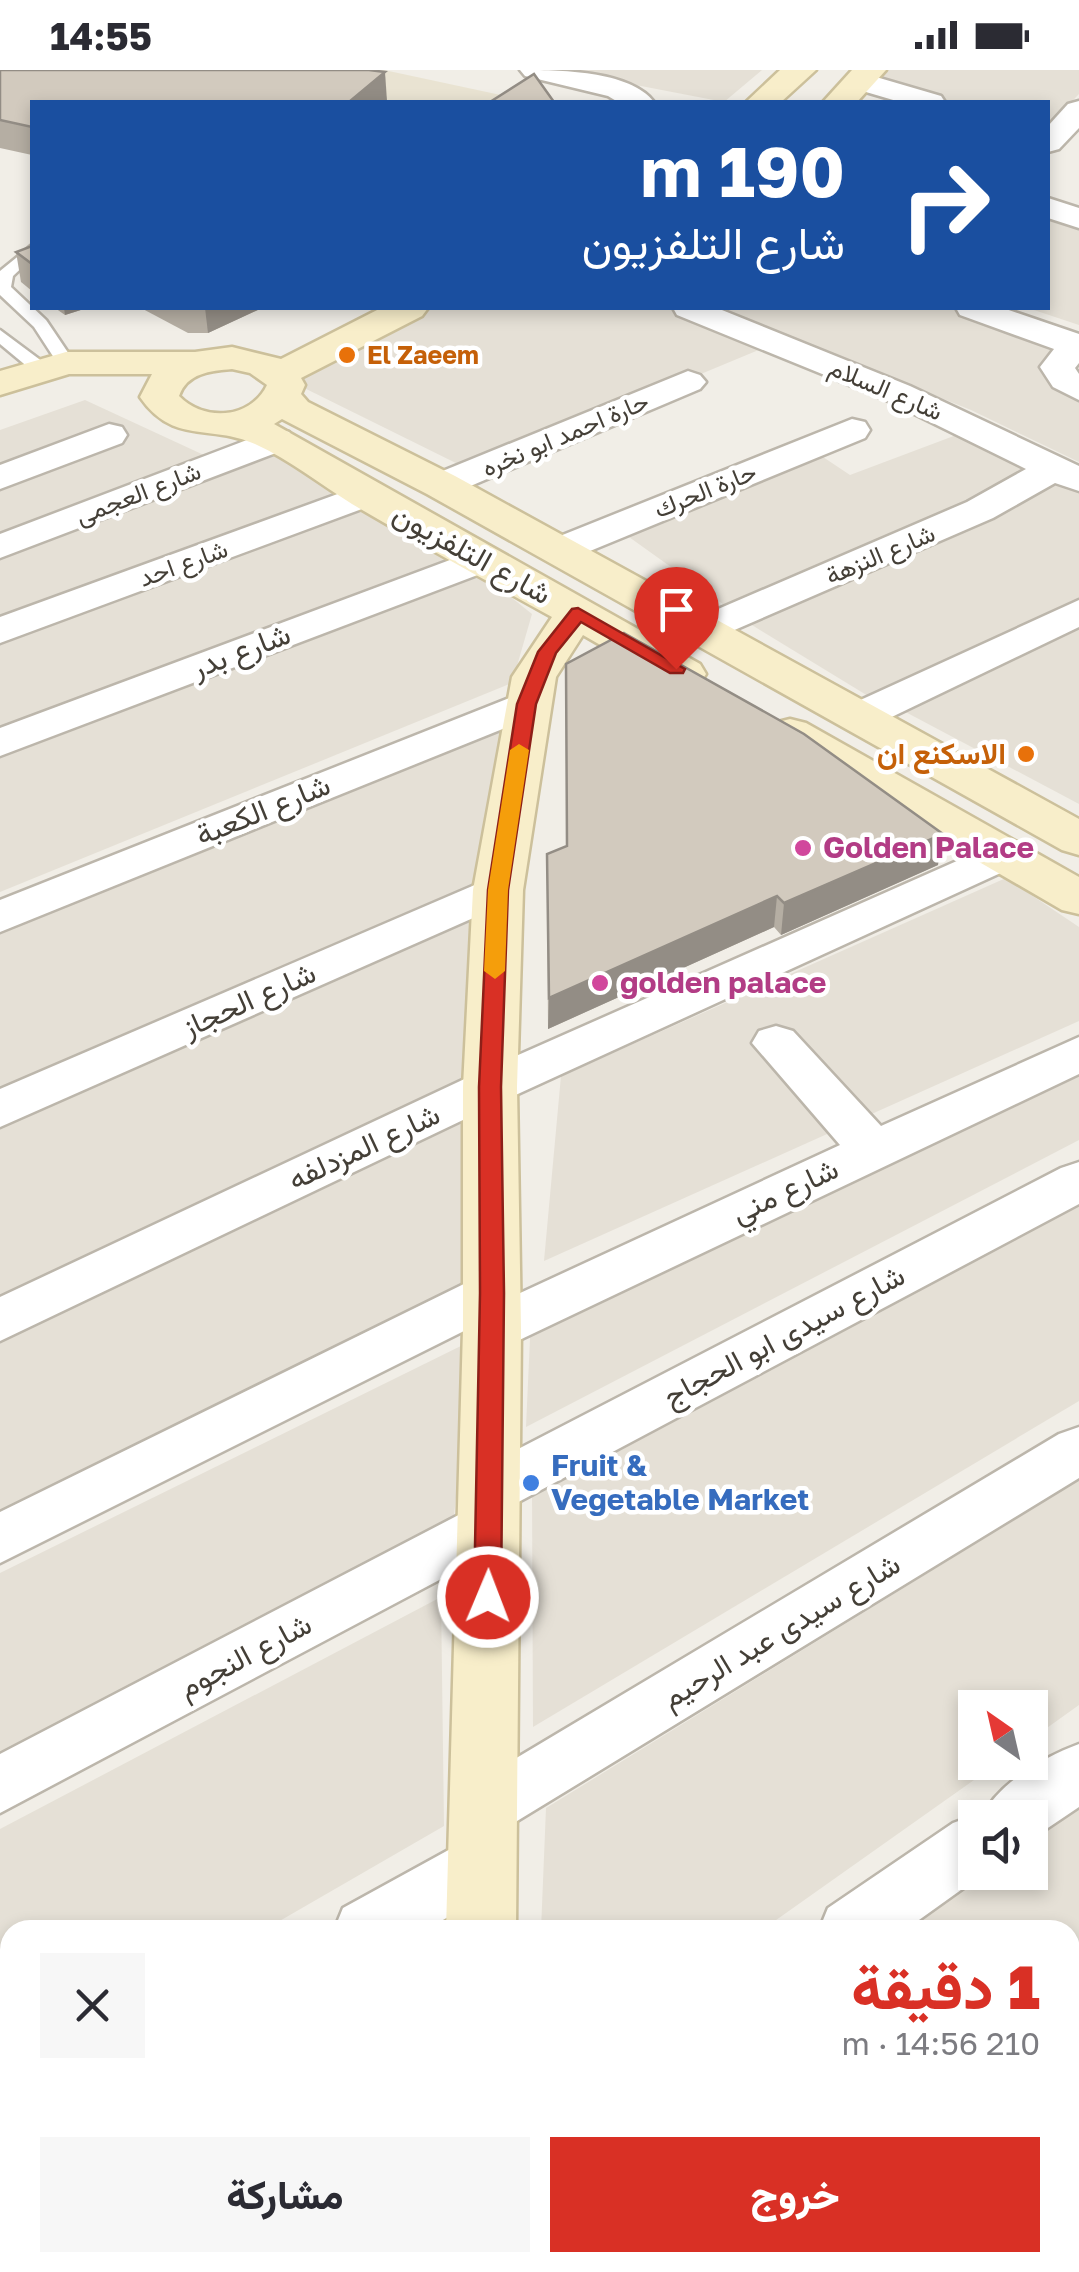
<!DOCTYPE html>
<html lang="ar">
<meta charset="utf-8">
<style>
body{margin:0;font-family:"Golos Text",Vazirmatn,sans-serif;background:#f7f7f7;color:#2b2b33;direction:rtl;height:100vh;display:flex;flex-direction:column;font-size:38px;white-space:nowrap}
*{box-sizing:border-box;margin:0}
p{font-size:32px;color:#7c7c81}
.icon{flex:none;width:55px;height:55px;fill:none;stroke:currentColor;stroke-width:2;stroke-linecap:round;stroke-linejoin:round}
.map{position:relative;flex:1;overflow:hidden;direction:ltr}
.side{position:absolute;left:0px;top:1850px;width:1080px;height:352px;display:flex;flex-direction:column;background:#fff;border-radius:30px 30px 0 0;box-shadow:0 5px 15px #0003;direction:rtl}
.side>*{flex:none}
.guide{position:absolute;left:30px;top:30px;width:1020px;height:210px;border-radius:0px;box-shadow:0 5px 15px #0003;direction:rtl;background:#1a4fa0;color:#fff;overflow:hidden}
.needle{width:65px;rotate:326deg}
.buttons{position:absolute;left:958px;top:1620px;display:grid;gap:20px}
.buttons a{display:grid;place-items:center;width:90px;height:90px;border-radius:0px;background:#fff;box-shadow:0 5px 15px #0003;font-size:50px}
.pin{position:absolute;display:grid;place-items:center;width:85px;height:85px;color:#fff;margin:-102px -42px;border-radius:50% 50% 50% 0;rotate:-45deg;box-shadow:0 0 10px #0007}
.pin .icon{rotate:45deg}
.me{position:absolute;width:110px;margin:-55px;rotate:1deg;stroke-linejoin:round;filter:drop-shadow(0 0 8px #0008)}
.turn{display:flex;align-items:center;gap:35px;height:210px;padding:0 40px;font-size:45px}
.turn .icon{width:130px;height:130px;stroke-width:2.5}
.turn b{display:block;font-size:70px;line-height:85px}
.round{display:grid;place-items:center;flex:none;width:105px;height:105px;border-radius:0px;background:#f7f7f7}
.overview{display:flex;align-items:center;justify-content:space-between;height:170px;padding:0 40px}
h1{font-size:60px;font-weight:800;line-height:75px;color:#d93025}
.cta{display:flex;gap:20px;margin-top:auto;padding:20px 40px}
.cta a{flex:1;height:115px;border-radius:0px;background:#d93025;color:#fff;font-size:40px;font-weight:800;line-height:115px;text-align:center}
.cta a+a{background:#f7f7f7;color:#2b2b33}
.status{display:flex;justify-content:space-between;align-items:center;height:70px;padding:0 50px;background:#fff;direction:ltr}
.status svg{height:28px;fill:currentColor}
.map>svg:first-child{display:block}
.residential{fill:#e5e0d6}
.education{fill:#e9e3d2}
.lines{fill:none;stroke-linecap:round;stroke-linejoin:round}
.service-casing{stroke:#bcb6ab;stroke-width:5}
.minor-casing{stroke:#bcb6ab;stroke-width:5}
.secondary-casing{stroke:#ccc09b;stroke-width:5}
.service{fill:#fff;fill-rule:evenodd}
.minor{fill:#fff;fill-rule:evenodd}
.secondary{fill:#f8eeca;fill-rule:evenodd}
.wall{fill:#b5aea3}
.shaded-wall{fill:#938d85}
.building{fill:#d2cabe;stroke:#938d85;stroke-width:2.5}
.route{fill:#d93025;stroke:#8d1f18;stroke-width:2.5}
.slow{fill:#f59e0b}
.food-dot{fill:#e8710a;stroke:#fff;stroke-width:4}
.hotel-dot{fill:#d1479c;stroke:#fff;stroke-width:4}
.shop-dot{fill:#3f7fe0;stroke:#fff;stroke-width:4}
.labels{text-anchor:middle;stroke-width:9;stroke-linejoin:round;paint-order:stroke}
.far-food-label{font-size:25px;font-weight:bold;fill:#c56008;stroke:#fff;text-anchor:start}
.far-street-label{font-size:25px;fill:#443f37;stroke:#fff}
.street-label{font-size:30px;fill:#443f37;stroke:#fff}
.food-label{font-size:30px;font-weight:bold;fill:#c56008;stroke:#fff;text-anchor:end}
.hotel-label{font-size:30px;font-weight:bold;fill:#b23c85;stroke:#fff;text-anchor:start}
.shop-label{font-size:30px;font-weight:bold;fill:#366cbe;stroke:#fff;text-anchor:start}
</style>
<div class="status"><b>14:55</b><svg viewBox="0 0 49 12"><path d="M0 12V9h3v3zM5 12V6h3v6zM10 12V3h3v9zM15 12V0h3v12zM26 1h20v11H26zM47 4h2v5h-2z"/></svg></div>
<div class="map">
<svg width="1079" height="2202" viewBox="0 0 1079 2202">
<rect width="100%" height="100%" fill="#f1eee7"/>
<!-- residential -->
<g class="residential">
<path d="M558 0H762L724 32Z"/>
<path d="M878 0H1079V24L1048 56V32H954L869 7Z"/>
<path d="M1048 146 1079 156V255L1028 238H1048Z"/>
<path d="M429 238H683L773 274 470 400 284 308Z"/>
<path d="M715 238H964L1068 275 1041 303 1079 327V392L971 340Z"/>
<path d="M85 330 206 386 0 466V360Z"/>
<path d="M967 361 1035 402 727 537 622 462 814 381 850 405Z"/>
<path d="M270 379 339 426 0 552V482Z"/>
<path d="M1064 409 1079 416V532L873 629 747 552Z"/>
<path d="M358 431 456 487 0 660V568Z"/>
<path d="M475 498 532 544 512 613 0 822V682Z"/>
<path d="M1079 550V734L898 638Z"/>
<path d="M504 652 479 817 0 1020V857Z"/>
<path d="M1006 808 1079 857V951L544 1191 561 1006Z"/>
<path d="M474 838 466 1015 0 1231V1048Z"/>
<path d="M1079 990V1070L526 1357 531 1247Z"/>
<path d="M475 1038 464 1224 0 1454V1263Z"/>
<path d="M1079 1126V1331L533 1657 532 1414Z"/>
<path d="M473 1270 452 1464 0 1701V1503Z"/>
<path d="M1079 1410V1635L1030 1670V1638H975V1692L998 1693 762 1860H541L546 1738Z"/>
<path d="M441 1527 444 1756 264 1860H10V2007L0 2013V1759Z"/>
<path d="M1079 1727V2009L1070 2016V1860H890L975 1802H1030V1762Z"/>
<path d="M1079 2082V2202H912L925 2193 1070 2192V2088Z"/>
<path d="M10 2114V2192L397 2193 383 2202H0V2119Z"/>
<path d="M538 2192H833V2193L820 2202H538Z"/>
</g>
<!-- education -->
<path class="education" d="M371 0H384L533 32H328Z"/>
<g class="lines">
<defs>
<g id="service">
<path d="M32 175V188L13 206 11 217 46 250 75 293 72 297H60L34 257 0 225V201Z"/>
<path d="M0 260 47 295V303H35L0 274Z"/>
</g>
<g id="minor">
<path d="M520 0C557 0 630 0 654 32H618L608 26 525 6Z"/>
<path d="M859 2 941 26 945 32H900L849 17 844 11 849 5Z"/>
<path d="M1079 31V58L1059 79 1048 82V56L1068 34Z"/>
<path d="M1048 128 1079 138V158L1048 148Z"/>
<path d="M673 238H717L910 316 1079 396V421L1055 413 993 448 716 568 702 572 688 568 682 560 688 552 967 432 1026 399 886 330 677 245Z"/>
<path d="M956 238H1003L1079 264V293L1075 298 1079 304V330L1053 317 1040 297 1054 279 960 245Z"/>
<path d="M688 301 700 305 706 312 700 319 454 423 441 426 428 423 422 415 428 407Z"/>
<path d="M852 349 865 352 870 360 865 368 573 488 559 491 545 488 540 480 545 472Z"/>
<path d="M109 354 122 357 127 365 122 373 0 419V395Z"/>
<path d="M276 359 289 362 294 370 289 378 0 488V464Z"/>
<path d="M365 414 378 417 384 425 378 433 0 573V547Z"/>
<path d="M482 478 496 482 501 490 496 498 0 686V658Z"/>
<path d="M1079 530V557L873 656 858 660 843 656 837 647 843 638Z"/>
<path d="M527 621 542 625 548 634 542 643 0 862V830Z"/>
<path d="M1002 771 1018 775 1024 785 1018 795 507 1029 0 1271V1227L473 1005Z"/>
<path d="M498 805 514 810 520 820 514 830 0 1057V1019Z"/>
<path d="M776 956 793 961 881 1056 1079 967V1004L511 1274 492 1280 473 1274 466 1260 0 1493V1442L474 1209 492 1203 510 1209 518 1224 840 1075 752 973 759 961Z"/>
<path d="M1079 1092V1134L507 1438 517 1456 509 1473 0 1743V1684L472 1438 462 1421 470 1404 1061 1098Z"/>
<path d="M1079 1357V1408L491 1767 504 1772 514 1793 504 1814 426 1860H334L343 1838 474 1766 461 1761 452 1741 461 1721 1059 1364Z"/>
<path d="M1079 1674V1737L1030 1770V1748H975V1802H986L905 1860H819L828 1838 953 1753 975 1745 982 1747C998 1713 1044 1687 1079 1674Z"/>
<path d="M10 2032V2102L0 2106V2036Z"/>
<path d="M1079 2032V2103L1070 2107V2036Z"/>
<path d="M860 2192H939L935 2202H856Z"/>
</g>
<g id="secondary">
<path d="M780 0H816L781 32H746Z"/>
<path d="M852 0H886L857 32H823Z"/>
<path d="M381 238H428L422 246 301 308 305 315 301 324 308 332 455 406 1079 749V785L1062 780 427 424 282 349 274 354 700 594 706 604 700 614 684 617 668 614 583 565 556 607 523 820 517 1017 521 1259 516 1860H446L463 1259V1017L473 820 512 607 552 547C485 510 418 473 352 434 320 414 290 390 255 374 210 354 173 375 140 327L152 304H69L0 325V301L66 282H195L232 277 281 289ZM232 299 250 303 267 315C251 349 204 352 179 326 187 303 210 301 232 299Z"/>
<path d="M790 649 806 653 1079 807V844L1062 840 774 673 767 663 774 653Z"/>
<rect x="439" y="2192" width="78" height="10"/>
</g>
</defs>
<!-- service casing -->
<use href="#service" class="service-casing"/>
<!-- minor casing -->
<use href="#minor" class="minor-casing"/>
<!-- secondary casing -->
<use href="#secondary" class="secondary-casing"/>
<!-- service -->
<use href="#service" class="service"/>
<!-- minor -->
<use href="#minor" class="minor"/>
<!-- secondary -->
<use href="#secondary" class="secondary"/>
</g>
<!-- wall -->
<g class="wall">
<path d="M0 0 387 31 32 32V85L0 78Z"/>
<path d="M32 176V221L21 212 16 182Z"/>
<path d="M55 238H87L65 245Z"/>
<path d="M141 238H262L208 263H188Z"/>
<path d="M547 784 938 795 781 865 774 857 548 959Z"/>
</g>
<!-- shaded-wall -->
<g class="shaded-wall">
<path d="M385 2 387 31 385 32H349Z"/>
<path d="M64 238H87L65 245Z"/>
<path d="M205 238H262L208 263Z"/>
<path d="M943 764 938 795 781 865 784 833Z"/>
<path d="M777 826 774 857 548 959 549 928Z"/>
</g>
<!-- building -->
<g class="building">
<path d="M0 0H369L385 2 349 32H32V57L0 50Z"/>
<path d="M534 4 554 32H490Z"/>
<path d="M32 176V194L16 182Z"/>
<path d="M624 563 804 664 943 764 784 833 777 826 549 928 547 784 567 776 566 594Z"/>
</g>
<!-- route -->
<path class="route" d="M578 538 685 599 683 603H670L581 552 556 583 536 634 508 820 501 1017 504 1223 501 1527 497 1535 488 1539 478 1535 474 1527 480 1223 479 1017 488 820 517 634 538 582 572 539Z"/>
<!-- slow -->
<path class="slow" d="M519 674 529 680 508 820 505 901 495 909 484 901 488 820 510 680Z"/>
<!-- markers -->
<g class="food-dot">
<circle cx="347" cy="285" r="10"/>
<circle cx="1026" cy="684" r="10"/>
</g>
<g class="hotel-dot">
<circle cx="803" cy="778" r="10"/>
<circle cx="600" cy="913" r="10"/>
</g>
<circle class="shop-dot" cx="531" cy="1413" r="10"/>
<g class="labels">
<!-- far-food labels -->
<g class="far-food-label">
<text x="367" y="294">El Zaeem</text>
</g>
<!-- far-street labels -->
<g class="far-street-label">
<text transform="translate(886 319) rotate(23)" y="9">شارع السلام</text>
<text transform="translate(565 364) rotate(-23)" y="9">حارة احمد ابو نخره</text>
<text transform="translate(705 420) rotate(-22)" y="9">حارة الحرك</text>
<text transform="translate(138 423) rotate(-21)" y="9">شارع العجمى</text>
<text transform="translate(880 484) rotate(-23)" y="9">شارع النزهة</text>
<text transform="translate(183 493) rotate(-20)" y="9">شارع احد</text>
</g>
<!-- street labels -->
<g class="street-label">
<text transform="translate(472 484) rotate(29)" y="10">شارع التلفزيون</text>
<text transform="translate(241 581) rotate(-21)" y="10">شارع بدر</text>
<text transform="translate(263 740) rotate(-22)" y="10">شارع الكعبة</text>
<text transform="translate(249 930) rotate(-24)" y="10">شارع الحجاز</text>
<text transform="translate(364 1077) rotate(-25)" y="10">شارع المزدلفه</text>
<text transform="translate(785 1121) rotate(-25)" y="10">شارع مني</text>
<text transform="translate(784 1266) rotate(-28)" y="10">شارع سيدى ابو الحجاج</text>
<text transform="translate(781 1561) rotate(-31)" y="10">شارع سيدى عبد الرحيم</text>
<text transform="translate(245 1586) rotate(-28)" y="10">شارع النجوم</text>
</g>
<!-- food labels -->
<g class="food-label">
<text x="1006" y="694">الاسكنع ان</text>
</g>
<!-- hotel labels -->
<g class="hotel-label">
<text x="823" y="788">Golden Palace</text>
<text x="620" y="923">golden palace</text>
</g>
<!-- shop labels -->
<g class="shop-label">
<text x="551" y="1406">Fruit &amp;<tspan x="551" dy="34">Vegetable Market</tspan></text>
</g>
</g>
</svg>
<div class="buttons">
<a><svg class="needle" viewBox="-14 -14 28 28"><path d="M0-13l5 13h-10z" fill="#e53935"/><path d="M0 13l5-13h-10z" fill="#7c7c81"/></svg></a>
<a><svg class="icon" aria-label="sound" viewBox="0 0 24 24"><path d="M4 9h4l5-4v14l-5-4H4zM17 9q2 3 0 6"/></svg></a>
</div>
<div class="pin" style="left:676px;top:599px;background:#d93025"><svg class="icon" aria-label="arrive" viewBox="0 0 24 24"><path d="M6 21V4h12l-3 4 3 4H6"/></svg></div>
<svg class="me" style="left:488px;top:1527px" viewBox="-20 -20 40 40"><circle r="17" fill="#d93025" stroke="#fff" stroke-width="3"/><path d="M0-11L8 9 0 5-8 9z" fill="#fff"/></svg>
<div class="guide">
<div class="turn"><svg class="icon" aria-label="right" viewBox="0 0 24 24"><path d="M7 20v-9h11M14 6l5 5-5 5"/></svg><div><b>190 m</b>شارع التلفزيون</div></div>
</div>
<section class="side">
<div class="overview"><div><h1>1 دقيقة</h1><p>210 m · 14:56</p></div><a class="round"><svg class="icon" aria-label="close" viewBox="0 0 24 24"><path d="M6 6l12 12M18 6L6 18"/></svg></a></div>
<div class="cta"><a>خروج</a><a>مشاركة</a></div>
</section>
</div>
